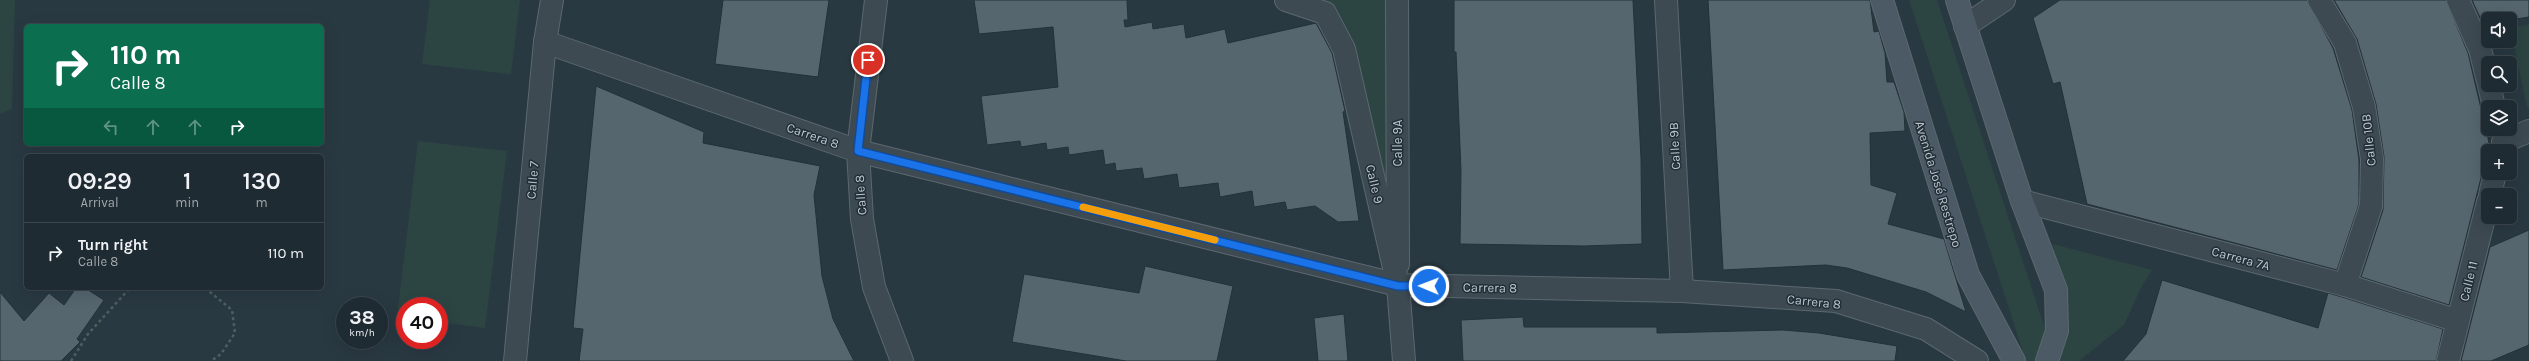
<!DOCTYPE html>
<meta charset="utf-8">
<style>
body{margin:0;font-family:Karla,sans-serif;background:#27333a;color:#f1f3f6;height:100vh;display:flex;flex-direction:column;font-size:15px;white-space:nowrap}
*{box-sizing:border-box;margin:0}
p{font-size:13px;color:#a1a7ac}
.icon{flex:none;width:22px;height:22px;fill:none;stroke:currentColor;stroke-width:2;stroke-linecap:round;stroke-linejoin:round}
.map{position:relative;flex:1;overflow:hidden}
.details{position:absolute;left:24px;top:154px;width:300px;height:136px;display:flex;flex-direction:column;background:#1f2b32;border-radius:6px;box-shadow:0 4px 16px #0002,0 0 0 1px #3c474d}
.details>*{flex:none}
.banner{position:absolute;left:24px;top:24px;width:300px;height:122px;border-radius:6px;box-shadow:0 4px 16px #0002,0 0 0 1px #3c474d;background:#0b6e4f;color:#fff;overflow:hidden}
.fabs{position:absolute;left:2481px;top:12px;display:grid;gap:8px}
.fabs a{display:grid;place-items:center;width:36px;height:36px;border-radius:6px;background:#1f2b32;box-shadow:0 4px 16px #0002,0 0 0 1px #3c474d;font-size:20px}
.speed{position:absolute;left:336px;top:297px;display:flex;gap:8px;font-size:20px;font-weight:700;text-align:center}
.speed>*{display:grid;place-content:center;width:52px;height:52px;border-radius:50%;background:#1f2b32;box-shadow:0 4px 16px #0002,0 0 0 1px #3c474d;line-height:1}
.speed small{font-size:10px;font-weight:400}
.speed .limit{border:6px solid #d22;background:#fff;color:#111}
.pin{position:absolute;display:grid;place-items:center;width:34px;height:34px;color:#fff;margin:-17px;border:2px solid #fff;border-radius:50%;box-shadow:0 1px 4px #0007}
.me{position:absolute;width:44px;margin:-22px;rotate:271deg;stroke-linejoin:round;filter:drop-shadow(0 0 3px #0008)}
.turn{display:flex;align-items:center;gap:14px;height:84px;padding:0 20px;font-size:18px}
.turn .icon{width:52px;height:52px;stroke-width:2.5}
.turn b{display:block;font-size:28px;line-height:34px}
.lanes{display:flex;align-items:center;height:38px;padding:0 20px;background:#0003;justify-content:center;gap:20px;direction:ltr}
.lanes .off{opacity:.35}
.eta{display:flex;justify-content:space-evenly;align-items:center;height:68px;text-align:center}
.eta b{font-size:24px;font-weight:600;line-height:28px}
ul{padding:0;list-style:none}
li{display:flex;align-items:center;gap:12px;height:60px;padding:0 20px;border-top:1px solid #3c474d}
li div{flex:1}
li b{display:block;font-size:15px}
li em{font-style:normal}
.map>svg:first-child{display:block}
.green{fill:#2c4542}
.building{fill:#55666f;stroke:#243139}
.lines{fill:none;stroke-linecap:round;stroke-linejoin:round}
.minor-casing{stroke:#5c686f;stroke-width:24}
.tertiary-casing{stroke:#5c686f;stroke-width:24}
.secondary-casing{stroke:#5c686f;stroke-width:24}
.path{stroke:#4b615f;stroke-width:2.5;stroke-dasharray:3 3;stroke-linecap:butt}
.minor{stroke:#3d4a52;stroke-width:22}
.tertiary{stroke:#3d4a52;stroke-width:22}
.secondary{stroke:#4c5a65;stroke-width:22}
.route-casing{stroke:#114b97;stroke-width:10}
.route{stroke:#1a73e8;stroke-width:7}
.slow{stroke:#f59e0b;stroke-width:7}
.labels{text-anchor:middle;stroke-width:3;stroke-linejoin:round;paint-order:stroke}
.street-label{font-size:13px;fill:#bbc5cc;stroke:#222f38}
</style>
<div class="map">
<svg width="2529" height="361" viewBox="0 0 2529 361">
<rect width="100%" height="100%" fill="#293942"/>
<!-- green -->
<g class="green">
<path d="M0 0H15L12 109 0 114Z"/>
<path d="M430 0H520L511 74 422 64Z"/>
<path d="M1293 0H1397L1398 285 1329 8Z"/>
<path d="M1909 0H1937L2051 347 2056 290 2053 244 2152 270 2141 288 2124 325 2079 361H2026Z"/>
<path d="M2529 25V107H2527L2510 27Z"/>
<path d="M418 141 507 151 485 328 439 322V306H405V318L397 317Z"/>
</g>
<!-- building -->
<g class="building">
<path d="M723 0H829L818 77 715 64Z"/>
<path d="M974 0H1127L1128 20H1124L1125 27 1152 22 1153 29 1184 24 1186 38 1225 29 1228 43 1316 23 1332 53 1345 111 1343 112 1359 221 1338 222 1315 206 1287 210 1285 202 1254 207 1252 191 1220 197 1218 183 1179 188 1177 174 1144 179 1142 168 1116 171 1115 163 1105 165 1103 150 1069 155 1068 147 1047 150 1046 143 1021 147 1020 141 987 145 981 96 1058 87 1053 27 979 34Z"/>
<path d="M1454 0H1633L1641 158 1642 244 1584 246 1460 244 1461 171 1456 52H1454Z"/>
<path d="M1708 0H1870L1874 32 1879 31 1885 53 1887 82H1894L1904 112 1905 131 1870 133 1871 185 1897 193 1888 224 1944 239 1966 312 1926 292 1847 268 1826 265 1723 270Z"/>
<path d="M2060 0H2307L2333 48 2352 110 2359 160V204L2337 270 2087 204 2060 82 2053 84 2033 18Z"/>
<path d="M2334 0H2446L2468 53 2491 151H2488V163L2483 170 2449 305 2361 277 2383 210 2384 157 2376 104 2357 39Z"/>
<path d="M2472 0H2529V17L2510 20 2488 19V24H2483Z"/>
<path d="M596 86 704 132 703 143 820 166 814 195 822 276 833 319 854 361H579L583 329 573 328Z"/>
<path d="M2529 230V345L2491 361H2461L2490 247Z"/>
<path d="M1145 266 1233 286 1217 361H1126L1012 342 1024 274 1139 293Z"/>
<path d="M2162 280 2318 328 2328 293 2342 297 2443 329 2436 361H2123L2146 334Z"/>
<path d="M76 288H85L104 300 77 339 80 342 61 361H0V292L24 321 49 293 64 305Z"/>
<path d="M1344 314 1348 361H1318L1314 318Z"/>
<path d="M1523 317 1524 327H1657V333L1783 330 1819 333 1897 346 1895 361H1463L1461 320Z"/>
</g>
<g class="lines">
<defs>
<g id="minor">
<path d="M876 0 858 151 862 219 874 287 902 361"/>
<path d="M1397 0 1398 264"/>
<path d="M1666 0 1682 291"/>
<path d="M2319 0 2345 43 2364 107 2372 159 2371 206 2345 285"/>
<path d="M2458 0 2480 49 2488 81"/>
<path d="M1965 26 2004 0"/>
<path d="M545 42 552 0"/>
<path d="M2489 85 2494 107"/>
<path d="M2503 142 2529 131"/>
<path d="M2490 195 2495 173"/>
<path d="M2022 201 2345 285 2458 321"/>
<path d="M2448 361 2488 202"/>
</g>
<g id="tertiary">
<path d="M1286 0 1325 13 1344 49 1398 285 1404 361"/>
<path d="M515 361 545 42 858 151 1398 285 1682 291 1836 301 1926 329 1977 361"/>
</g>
<g id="secondary">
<path d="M1882 0 1968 275 2014 361"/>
<path d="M1957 0 2022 201 2056 290 2057 331 2047 361"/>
</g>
</defs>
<!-- minor casing -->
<use href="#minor" class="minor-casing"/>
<!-- tertiary casing -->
<use href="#tertiary" class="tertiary-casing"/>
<!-- secondary casing -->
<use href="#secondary" class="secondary-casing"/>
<!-- path -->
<g class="path">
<path d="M205 288 232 310 235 333 221 354 211 361"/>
<path d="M71 361 88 334 130 288"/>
</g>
<!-- minor -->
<use href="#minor" class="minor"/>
<!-- tertiary -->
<use href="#tertiary" class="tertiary"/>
<!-- secondary -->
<use href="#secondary" class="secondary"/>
</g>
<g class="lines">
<defs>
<path id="route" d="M868 60 858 151 1398 286H1429"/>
</defs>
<!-- route casing -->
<use href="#route" class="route-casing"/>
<!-- route -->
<use href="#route" class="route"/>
<!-- slow -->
<path class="slow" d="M1083 207 1215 240"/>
</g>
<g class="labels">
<!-- street labels -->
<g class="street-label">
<text transform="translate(813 135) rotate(19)" y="5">Carrera 8</text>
<text transform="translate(2368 140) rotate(-96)" y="5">Calle 10B</text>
<text transform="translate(1397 143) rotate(-90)" y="5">Calle 9A</text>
<text transform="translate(1674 146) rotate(-93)" y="5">Calle 9B</text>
<text transform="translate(532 180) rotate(-85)" y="5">Calle 7</text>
<text transform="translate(1375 184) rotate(77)" y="5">Calle 9</text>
<text transform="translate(1939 184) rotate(73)" y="5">Avenida José Restrepo</text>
<text transform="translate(860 195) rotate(-94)" y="5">Calle 8</text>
<text transform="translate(2241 258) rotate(15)" y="5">Carrera 7A</text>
<text transform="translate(2468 281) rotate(-76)" y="5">Calle 11</text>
<text transform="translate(1490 287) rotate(1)" y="5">Carrera 8</text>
<text transform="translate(1814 301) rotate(6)" y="5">Carrera 8</text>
</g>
</g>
</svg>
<div class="fabs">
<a><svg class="icon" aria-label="sound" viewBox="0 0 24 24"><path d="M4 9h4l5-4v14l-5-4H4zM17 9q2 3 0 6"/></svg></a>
<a><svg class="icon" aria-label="search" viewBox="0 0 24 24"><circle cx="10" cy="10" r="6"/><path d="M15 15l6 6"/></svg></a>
<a><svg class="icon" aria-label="layers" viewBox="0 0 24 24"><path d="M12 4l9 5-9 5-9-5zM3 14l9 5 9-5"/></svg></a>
<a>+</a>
<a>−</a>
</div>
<div class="speed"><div>38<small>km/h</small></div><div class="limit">40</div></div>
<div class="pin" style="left:868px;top:60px;background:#d93025"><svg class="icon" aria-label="arrive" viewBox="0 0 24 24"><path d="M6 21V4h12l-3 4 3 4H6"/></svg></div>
<svg class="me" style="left:1429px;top:286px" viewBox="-20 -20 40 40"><circle r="17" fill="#1a73e8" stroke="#fff" stroke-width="3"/><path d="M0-11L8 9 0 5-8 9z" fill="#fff"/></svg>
<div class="banner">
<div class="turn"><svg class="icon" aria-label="right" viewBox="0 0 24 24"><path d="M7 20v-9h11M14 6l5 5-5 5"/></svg><div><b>110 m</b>Calle 8</div></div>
<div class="lanes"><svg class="icon off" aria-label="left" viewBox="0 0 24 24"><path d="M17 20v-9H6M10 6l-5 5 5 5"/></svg><svg class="icon off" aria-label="ahead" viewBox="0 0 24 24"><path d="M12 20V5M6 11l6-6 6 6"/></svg><svg class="icon off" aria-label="ahead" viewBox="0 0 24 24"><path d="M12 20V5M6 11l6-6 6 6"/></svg><svg class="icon" aria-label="right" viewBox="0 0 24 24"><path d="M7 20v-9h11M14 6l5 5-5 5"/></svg></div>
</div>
<section class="details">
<div class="eta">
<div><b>09:29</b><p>Arrival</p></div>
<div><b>1</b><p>min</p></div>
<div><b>130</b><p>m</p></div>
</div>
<ul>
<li><svg class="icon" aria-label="right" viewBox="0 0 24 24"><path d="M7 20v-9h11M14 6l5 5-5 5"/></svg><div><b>Turn right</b><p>Calle 8</p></div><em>110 m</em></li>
</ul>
</section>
</div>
